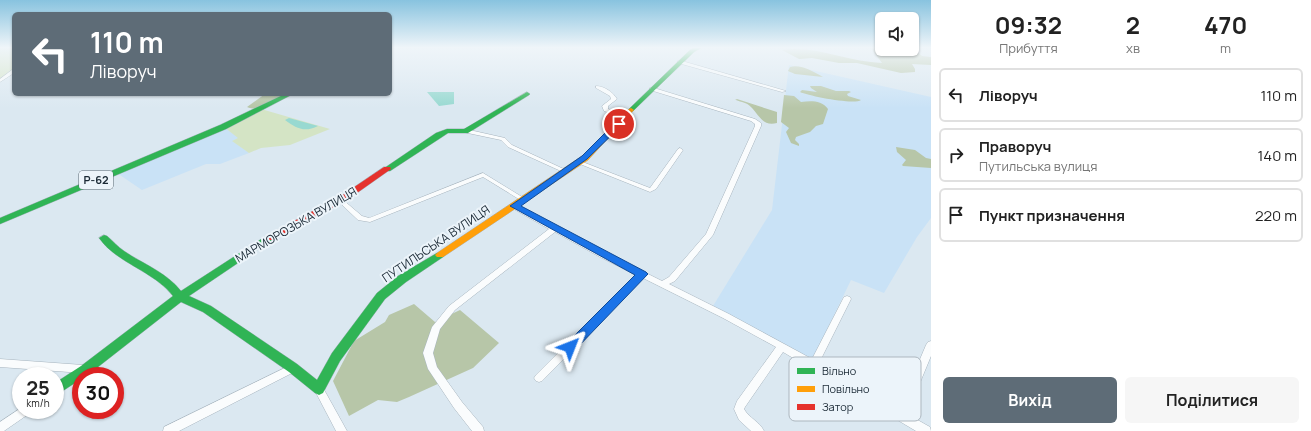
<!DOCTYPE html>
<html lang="uk">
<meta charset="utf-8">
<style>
body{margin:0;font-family:Manrope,sans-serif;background:#f6f6f6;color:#222;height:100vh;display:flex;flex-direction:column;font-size:15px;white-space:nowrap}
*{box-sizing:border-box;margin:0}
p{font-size:13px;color:#767676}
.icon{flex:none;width:22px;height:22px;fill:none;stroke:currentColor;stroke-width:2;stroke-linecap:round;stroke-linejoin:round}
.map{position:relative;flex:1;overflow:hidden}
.side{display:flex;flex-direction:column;background:#fff;width:380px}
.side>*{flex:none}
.banner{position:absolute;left:12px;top:12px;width:380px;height:84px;border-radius:6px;box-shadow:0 1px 3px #0004;background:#5e6c77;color:#fff;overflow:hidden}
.tools{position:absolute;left:875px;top:12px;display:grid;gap:8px}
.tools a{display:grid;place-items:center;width:44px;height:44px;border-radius:6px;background:#fff;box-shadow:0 1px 3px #0004;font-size:20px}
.speed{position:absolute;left:12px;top:367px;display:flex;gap:8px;font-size:20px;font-weight:700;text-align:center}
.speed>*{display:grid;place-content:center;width:52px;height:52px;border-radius:50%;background:#fff;box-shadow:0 1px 3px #0004;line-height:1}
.speed small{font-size:10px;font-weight:400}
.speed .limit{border:6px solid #d22;background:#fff;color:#111}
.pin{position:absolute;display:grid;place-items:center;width:34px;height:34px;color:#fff;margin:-17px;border:2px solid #fff;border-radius:50%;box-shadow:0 1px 4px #0007}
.me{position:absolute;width:44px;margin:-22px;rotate:45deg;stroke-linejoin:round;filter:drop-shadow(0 0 3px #0008)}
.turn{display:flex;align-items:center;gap:14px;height:84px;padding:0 12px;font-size:18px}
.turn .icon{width:52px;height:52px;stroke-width:2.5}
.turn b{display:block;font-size:28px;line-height:34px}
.eta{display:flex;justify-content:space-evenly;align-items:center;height:68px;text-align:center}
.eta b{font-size:24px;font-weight:700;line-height:28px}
.action{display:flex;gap:8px;margin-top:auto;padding:8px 12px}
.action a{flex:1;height:46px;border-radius:6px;background:#5e6c77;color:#fff;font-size:16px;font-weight:700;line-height:46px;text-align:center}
.action a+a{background:#f6f6f6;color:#222}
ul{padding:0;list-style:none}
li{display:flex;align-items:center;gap:12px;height:54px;margin:0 8px 6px;padding:0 4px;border:2px solid #e0e0e0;border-radius:6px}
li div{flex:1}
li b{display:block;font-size:15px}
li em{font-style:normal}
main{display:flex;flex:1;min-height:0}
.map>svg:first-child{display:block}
.built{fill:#c9e2f6}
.green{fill:#d4e4c5}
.forest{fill:#b7c6a8}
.water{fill:#98d9d1}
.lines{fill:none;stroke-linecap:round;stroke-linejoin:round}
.street-casing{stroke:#a7b4be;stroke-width:1}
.fast-casing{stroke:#a7b4be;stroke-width:1}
.slow-casing{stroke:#a7b4be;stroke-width:1}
.jam-casing{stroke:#a7b4be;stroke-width:1}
.street{fill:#fafcfd;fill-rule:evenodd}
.fast{fill:#30b455;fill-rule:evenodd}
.slow{fill:#ff9f0a;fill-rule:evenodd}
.jam{fill:#e5322d;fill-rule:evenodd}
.route{fill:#1a73e8;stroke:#114b97}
.labels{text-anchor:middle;stroke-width:4;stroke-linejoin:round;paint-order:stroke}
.shield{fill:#ecf4fa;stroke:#596670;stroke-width:1}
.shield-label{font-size:11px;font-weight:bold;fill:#1a2935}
.street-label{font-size:12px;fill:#1a2935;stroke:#ecf4fa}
.key{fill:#ecf4fa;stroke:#adb7bf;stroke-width:1}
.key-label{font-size:11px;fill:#1a2935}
</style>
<main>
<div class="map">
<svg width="931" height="431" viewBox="0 0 931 431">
<rect width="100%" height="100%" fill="#dbe8f1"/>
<!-- built -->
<g class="built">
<path d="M789 65 931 97V218L917 237 884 293 851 280 812 361 713 306 772 210Z"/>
<path d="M224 127 239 138 233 141 249 153 220 164H206L142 190 117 173Z"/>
</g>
<!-- green -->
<g class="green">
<path d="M0 48H14V70L0 80Z"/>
<path d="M261 109 330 129 290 145 261 148 249 153 232 141 238 138 224 127Z"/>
</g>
<!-- forest -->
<g class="forest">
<path d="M871 48 907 50 913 48 922 56 931 57V65L912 64 915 69V72L901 73 857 63H839L812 58 799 59 782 50C816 45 848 62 882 63Z"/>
<path d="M790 67C801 64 814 72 823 77L795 74 788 71Z"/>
<path d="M810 86H821L836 91H849L851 92 847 94 848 96 861 100C854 105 809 96 800 92L802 90 817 92 811 88Z"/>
<path d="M265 94H284C273 101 261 113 247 107Z"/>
<path d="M784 95 794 96 801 102C811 101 821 100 828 109L823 124 816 126 810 132 796 137 795 140 799 144V146L791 143 786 132 789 128 781 122Z"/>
<path d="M737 99 777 112V123C763 127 759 115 751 107 748 103 741 102 736 100H735Z"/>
<path d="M896 147 915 150 926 158 931 159V168L903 166 902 165 906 160 897 152Z"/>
<path d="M414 304 435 322 460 310 499 343 473 368 409 397 397 402 378 400 349 416 333 381 354 341 385 322 389 315Z"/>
</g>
<!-- water -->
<g class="water">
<path d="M427 92H454V104L439 106Z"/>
<path d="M289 118 318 126C304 133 296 128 285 120Z"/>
</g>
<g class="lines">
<defs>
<g id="street">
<path d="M678 61H682L786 91 782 92 678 63Z"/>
<path d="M12 70H14V73L0 82V79Z"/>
<path d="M596 86C604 86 613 92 617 99L608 106V109L627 116V118H623L604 111 602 106 611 99 610 96 596 88Z"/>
<path d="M650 88H654L755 119 761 123V126L713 235 675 281 669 284 729 314 812 359 844 297 847 296 850 297 851 299 819 363 899 409 926 345 928 342 931 341V356L907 414 930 427 931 431H916L783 352 745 407 744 409C749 418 760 422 764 431H751L739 420 734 409 737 401 776 347 723 318 643 278 542 381 539 382 536 381 534 378 536 375 636 275 600 257 555 232 455 310 440 329 433 353 437 367 462 402 483 427 484 431H472L454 408 428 369 423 353 432 327 449 306 549 229 512 208 511 206 512 204H516L606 253 662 281 669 277 706 234 755 126V124L751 121 650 90Z"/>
<path d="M465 129 505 138 512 145 568 171 567 172H563L508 147 501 140 463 132V130Z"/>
<path d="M680 148 683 150 656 189 650 192 575 162 576 161H580L650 188 678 149Z"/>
<path d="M483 173 527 200 524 202 522 201 483 177 370 222 358 220 337 200 340 198 342 199 362 216 369 218Z"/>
<path d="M0 359 83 365 86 366 88 369 86 372 83 373 0 367Z"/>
<path d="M293 364 296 365 298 368 296 371 179 431H163L164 427Z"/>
<path d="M319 385 322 386 347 431H336L314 389 316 386Z"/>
<path d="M21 408V410H31L30 413 4 431H0V422Z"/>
</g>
<g id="fast">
<path d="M694 48H701L694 52 633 111H629V109L690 50Z"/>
<path d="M527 92 530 94 529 95 468 133H448L442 137 390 171H384L383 169 436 133 447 129H464Z"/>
<path d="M285 94H293L226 129 0 224V218L220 125Z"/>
<path d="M104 235 107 236C113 241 118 247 124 251 143 264 166 272 181 291L266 236H272L274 238 272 240 189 296 211 306 297 364 317 380 332 353 377 293 398 276 437 253H443L445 255 443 257 406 282 385 299 340 361 323 393 319 395 315 393 289 372 203 312 181 302 89 374 86 376H81V379L55 396V383L81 366 173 296C154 271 116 263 99 238Z"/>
</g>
<path id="slow" d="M631 108 634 110 633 111 588 160 443 257H437L435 255 437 253 582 156 629 109Z"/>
<path id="jam" d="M384 167H390L391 169 347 200 272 240H266L264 238 266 236 341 196Z"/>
</defs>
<!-- street casing -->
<use href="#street" class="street-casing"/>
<!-- fast casing -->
<use href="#fast" class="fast-casing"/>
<!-- slow casing -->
<use href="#slow" class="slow-casing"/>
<!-- jam casing -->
<use href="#jam" class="jam-casing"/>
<!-- street -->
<use href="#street" class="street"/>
<!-- fast -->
<use href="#fast" class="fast"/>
<!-- slow -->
<use href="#slow" class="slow"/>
<!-- jam -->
<use href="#jam" class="jam"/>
</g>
<!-- sky -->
<linearGradient id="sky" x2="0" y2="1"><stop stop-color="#88c3df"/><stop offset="0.44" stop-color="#eff5f9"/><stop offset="1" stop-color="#eff5f9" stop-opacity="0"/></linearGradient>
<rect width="931" height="108" fill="url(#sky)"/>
<!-- route -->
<path class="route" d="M616 122H622L623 124 587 159 521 206 646 272 648 274 574 351 570 352 566 351 564 347 566 344 635 275 510 206 582 156Z"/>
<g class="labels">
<!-- shield labels -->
<rect class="shield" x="79" y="171" width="34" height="18" rx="3"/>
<g class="shield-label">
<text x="96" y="184">Р-62</text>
</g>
<!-- street labels -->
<g class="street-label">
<text transform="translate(296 225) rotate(-30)" y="4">МАРМОРОЗЬКА ВУЛИЦЯ</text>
<text transform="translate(436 244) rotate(-34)" y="4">ПУТИЛЬСЬКА ВУЛИЦЯ</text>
</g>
</g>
<!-- legend -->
<rect x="789" y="357" width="132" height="64" rx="6" class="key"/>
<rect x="797" y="368" width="18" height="6" fill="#30b455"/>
<rect x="797" y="386" width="18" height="6" fill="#ff9f0a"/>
<rect x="797" y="404" width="18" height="6" fill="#e5322d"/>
<g class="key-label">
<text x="822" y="375">Вільно</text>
<text x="822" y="393">Повільно</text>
<text x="822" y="411">Затор</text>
</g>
</svg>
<div class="tools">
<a><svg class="icon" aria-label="sound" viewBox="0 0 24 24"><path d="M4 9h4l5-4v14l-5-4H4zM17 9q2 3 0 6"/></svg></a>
</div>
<div class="speed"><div>25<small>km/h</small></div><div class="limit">30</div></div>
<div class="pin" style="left:619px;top:124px;background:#d93025"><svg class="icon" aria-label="arrive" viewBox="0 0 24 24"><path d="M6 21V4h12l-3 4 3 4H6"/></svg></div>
<svg class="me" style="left:570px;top:347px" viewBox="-20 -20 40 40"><path d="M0-17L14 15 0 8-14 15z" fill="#1a73e8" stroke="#fff" stroke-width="4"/></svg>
<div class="banner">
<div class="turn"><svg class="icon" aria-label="left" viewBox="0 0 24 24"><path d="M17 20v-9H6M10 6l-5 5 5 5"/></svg><div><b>110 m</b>Ліворуч</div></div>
</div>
</div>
<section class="side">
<div class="eta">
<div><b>09:32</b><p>Прибуття</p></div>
<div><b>2</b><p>хв</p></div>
<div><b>470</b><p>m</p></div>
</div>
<ul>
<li><svg class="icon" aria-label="left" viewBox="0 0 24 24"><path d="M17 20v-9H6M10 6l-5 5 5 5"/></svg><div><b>Ліворуч</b></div><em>110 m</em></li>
<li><svg class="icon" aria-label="right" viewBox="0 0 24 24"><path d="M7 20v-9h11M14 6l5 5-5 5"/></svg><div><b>Праворуч</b><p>Путильська вулиця</p></div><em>140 m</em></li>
<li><svg class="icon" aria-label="arrive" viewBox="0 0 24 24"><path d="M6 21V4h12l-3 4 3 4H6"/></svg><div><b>Пункт призначення</b></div><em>220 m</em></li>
</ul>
<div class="action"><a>Вихід</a><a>Поділитися</a></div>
</section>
</main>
